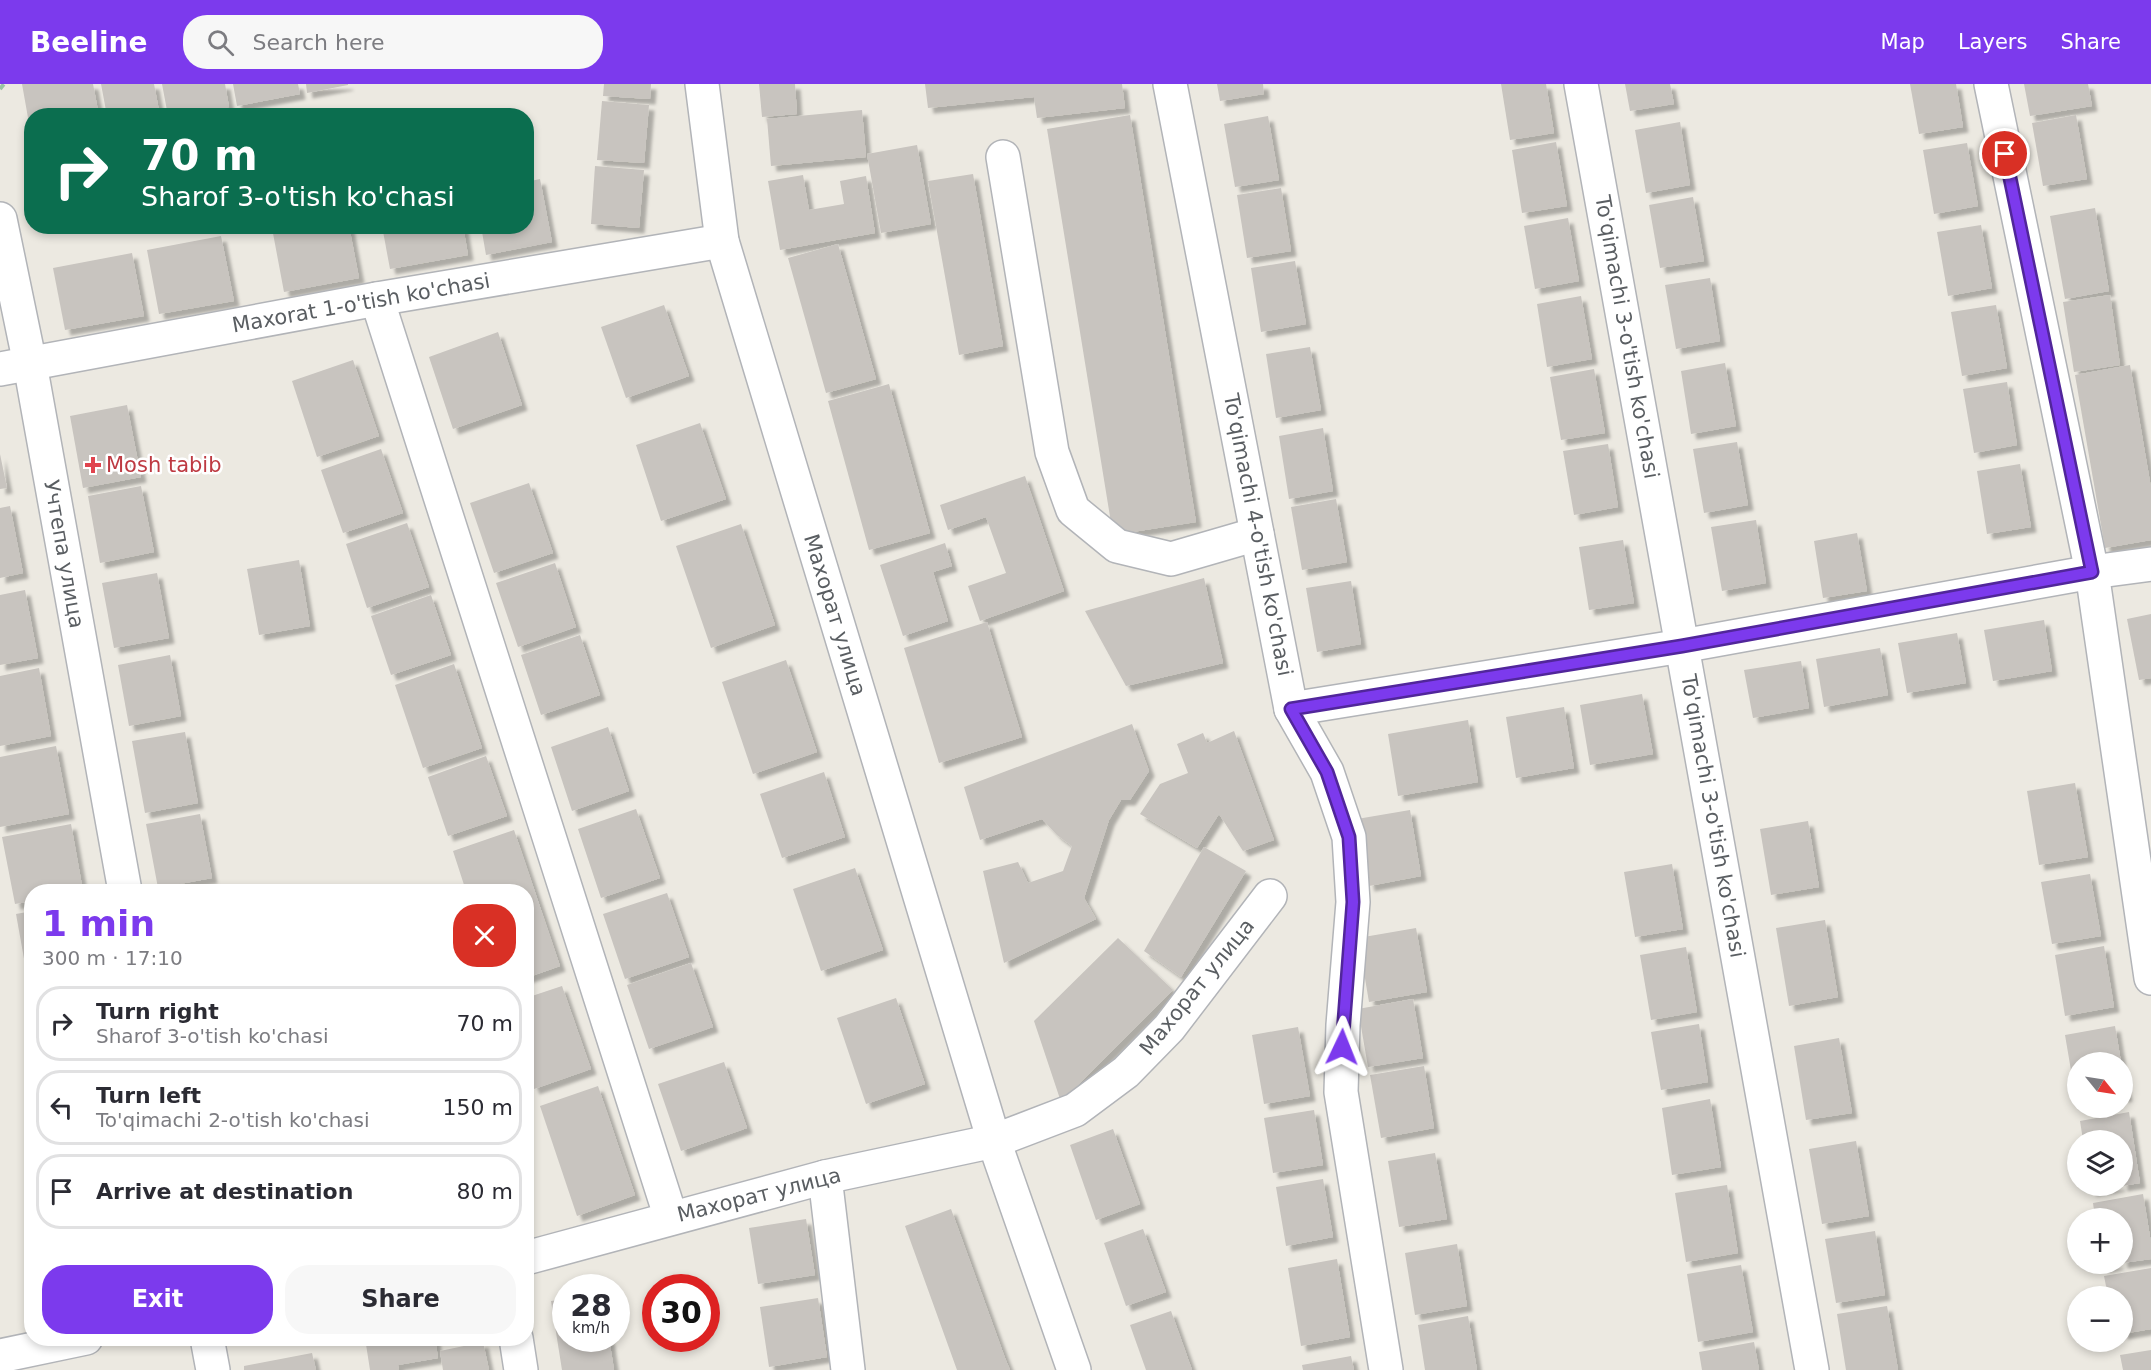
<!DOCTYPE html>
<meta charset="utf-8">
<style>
body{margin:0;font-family:"DejaVu Sans",sans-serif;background:#f7f7f7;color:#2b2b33;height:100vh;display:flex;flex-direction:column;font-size:22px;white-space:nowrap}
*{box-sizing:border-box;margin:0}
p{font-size:20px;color:#7c7c81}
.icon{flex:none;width:33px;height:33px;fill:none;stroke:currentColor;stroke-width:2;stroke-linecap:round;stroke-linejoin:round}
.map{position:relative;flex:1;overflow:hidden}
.panel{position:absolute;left:24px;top:800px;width:510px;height:462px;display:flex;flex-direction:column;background:#fff;border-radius:24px;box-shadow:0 3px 9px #0003}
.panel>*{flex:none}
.guide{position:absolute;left:24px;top:24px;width:510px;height:126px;border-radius:24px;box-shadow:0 3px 9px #0003;background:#0b6e4f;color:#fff;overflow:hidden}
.needle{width:39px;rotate:120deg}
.buttons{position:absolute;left:2067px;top:968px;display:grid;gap:12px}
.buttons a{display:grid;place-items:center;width:66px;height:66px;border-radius:50%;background:#fff;box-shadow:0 3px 9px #0003;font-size:30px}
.speed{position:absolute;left:552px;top:1190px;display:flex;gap:12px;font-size:30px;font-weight:700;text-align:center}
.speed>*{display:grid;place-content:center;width:78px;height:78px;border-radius:50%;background:#fff;box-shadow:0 3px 9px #0003;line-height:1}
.speed small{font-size:15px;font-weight:400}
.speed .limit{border:9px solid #d22;background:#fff;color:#111}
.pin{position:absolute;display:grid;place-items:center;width:51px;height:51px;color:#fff;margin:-26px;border:3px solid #fff;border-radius:50%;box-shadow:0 2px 6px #0007}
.me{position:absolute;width:66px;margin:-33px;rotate:2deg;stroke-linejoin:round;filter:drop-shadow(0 0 4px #0008)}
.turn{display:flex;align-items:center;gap:21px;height:126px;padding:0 18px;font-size:27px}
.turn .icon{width:78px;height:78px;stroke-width:2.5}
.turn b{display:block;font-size:42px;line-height:51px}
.round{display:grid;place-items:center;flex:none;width:63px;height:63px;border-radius:24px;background:#f7f7f7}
.summary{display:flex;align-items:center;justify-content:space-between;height:102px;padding:0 18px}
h1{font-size:36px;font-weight:800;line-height:45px;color:#7c3aed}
.button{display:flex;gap:12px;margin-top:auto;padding:12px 18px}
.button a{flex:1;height:69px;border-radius:24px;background:#7c3aed;color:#fff;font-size:24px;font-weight:800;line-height:69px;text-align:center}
.button a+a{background:#f7f7f7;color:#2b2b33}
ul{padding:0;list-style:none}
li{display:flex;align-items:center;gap:18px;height:75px;margin:0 12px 9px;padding:0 6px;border:3px solid #e1e1e2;border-radius:24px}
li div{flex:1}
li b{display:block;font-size:22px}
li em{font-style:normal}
header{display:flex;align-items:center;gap:36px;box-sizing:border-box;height:84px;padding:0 30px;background:#7c3aed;color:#fff}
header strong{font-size:28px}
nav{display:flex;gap:33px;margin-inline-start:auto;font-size:21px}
.search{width:420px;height:54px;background:#f7f7f7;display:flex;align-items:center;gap:15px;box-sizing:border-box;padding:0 21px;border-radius:24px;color:#7c7c81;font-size:22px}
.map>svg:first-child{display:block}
.building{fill:#c8c4bf;filter:url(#shadow)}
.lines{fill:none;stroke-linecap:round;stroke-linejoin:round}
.minor-casing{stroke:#b2b4b8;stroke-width:36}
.path{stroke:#99c3a3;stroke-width:4;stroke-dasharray:6 3;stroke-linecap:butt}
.minor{stroke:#fff;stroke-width:33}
.route-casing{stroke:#51269a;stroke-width:15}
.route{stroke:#7c3aed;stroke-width:10}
.health-dot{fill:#e0444e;stroke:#fff;stroke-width:2}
.labels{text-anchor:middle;stroke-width:5;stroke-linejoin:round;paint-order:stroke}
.street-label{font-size:21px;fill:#5a5e62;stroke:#fff}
.health-label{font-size:21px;fill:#be3a42;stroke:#fff;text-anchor:start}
</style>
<header>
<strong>Beeline</strong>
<div class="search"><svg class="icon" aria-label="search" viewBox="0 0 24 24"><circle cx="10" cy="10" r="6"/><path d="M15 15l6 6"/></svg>Search here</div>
<nav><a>Map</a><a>Layers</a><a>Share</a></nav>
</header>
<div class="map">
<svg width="2151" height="1286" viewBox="0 0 2151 1286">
<defs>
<filter id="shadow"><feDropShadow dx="5.5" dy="5.5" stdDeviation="1.5" flood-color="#0004"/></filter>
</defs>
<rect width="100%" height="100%" fill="#ece9e1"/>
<!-- building -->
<g class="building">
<path d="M22 0H93L99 32H32L30 45Z"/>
<path d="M101 0H154L160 32H107Z"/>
<path d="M162 0H225L229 23 182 32H168Z"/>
<path d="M233 0H298L300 10 237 22Z"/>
<path d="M306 0H348V1L307 9Z"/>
<path d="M604 0H651L650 15 603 12Z"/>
<path d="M759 0H795L797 30 762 33Z"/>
<path d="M925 0H1122L1125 24 1037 34 1034 13 928 24Z"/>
<path d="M1217 0H1263L1264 10 1220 17Z"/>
<path d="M1501 0H1546L1554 49 1510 56Z"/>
<path d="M1625 0H1670L1674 20 1630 27Z"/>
<path d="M1910 0H1956L1963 43 1919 50Z"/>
<path d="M2024 0H2088L2092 22 2030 32Z"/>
<path d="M602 17 649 21 644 79 597 76Z"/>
<path d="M862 26 866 73 771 82 767 35Z"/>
<path d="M1130 31 1196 438 1113 451 1047 45Z"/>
<path d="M2076 31 2087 95 2043 102 2032 39Z"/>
<path d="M1268 32 1279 96 1235 103 1224 40Z"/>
<path d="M1680 38 1690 101 1646 109 1635 46Z"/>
<path d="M1556 58 1567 122 1522 129 1512 66Z"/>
<path d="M1967 59 1978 122 1934 130 1923 66Z"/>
<path d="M917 61 931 140 881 149 867 70Z"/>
<path d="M595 82 644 86 639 144 591 140Z"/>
<path d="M973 90 1003 262 959 271 928 97Z"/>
<path d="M803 91 809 126 844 120 840 97 866 92 875 149 780 166 768 97Z"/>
<path d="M540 95 552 158 486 171 481 142H526V98Z"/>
<path d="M1281 104 1291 167 1247 174 1237 111Z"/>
<path d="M1693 113 1704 177 1660 184 1649 121Z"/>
<path d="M2095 124 2109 207 2065 215 2050 132Z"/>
<path d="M1568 134 1579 197 1535 205 1524 142Z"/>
<path d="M1981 141 1992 204 1948 212 1937 148Z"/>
<path d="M279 142H349L359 194 284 208 272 144Z"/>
<path d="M382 142H463L468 171 390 185Z"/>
<path d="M221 152 234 217 159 230 147 166Z"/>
<path d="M838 160 876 295 826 309 788 174Z"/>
<path d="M132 169 144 232 65 246 53 184Z"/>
<path d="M1295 177 1306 240 1261 248 1251 184Z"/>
<path d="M1710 194 1720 257 1676 265 1665 201Z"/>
<path d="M2110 211 2120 281 2074 288 2063 218Z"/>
<path d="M1581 212 1592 275 1547 283 1537 220Z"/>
<path d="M664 221 689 292 626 314 601 243Z"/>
<path d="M1996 221 2007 284 1962 292 1951 228Z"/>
<path d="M498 248 522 321 453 345 429 273Z"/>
<path d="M1310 263 1321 326 1276 334 1266 270Z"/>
<path d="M353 276 379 352 317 373 292 297Z"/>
<path d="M1725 279 1736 342 1691 350 1681 287Z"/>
<path d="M2130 281 2151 404V456L2105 464 2075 291Z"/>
<path d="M1594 285 1605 349 1561 356 1550 293Z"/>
<path d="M2007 298 2017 361 1974 369 1963 305Z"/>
<path d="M889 300 930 449 869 466 828 317Z"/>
<path d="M127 321 141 393 83 404 70 332Z"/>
<path d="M700 339 726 415 661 437 636 361Z"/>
<path d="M1323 344 1333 407 1289 415 1279 352Z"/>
<path d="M1737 358 1748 421 1704 429 1693 365Z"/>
<path d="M1608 360 1618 423 1574 431 1563 367Z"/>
<path d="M381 365 403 429 343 449 321 386Z"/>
<path d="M0 370 7 404 0 405Z"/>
<path d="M2020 380 2031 443 1987 450 1977 387Z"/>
<path d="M1025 392 1064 507 980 537 968 502 1006 489 986 433 948 446 940 421Z"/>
<path d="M529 399 553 469 494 489 470 419Z"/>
<path d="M141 402 154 468 100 479 88 412Z"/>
<path d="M1336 415 1347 478 1302 486 1291 423Z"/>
<path d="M10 422 23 489 0 494V424Z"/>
<path d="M1756 436 1766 499 1722 507 1711 443Z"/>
<path d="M407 439 429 503 367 524 346 460Z"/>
<path d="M741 440 775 541 711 564 676 462Z"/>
<path d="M1857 449 1867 507 1823 514 1814 457Z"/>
<path d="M1623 456 1634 519 1589 526 1579 463Z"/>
<path d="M945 459 952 482 933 488 948 537 903 552 880 481Z"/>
<path d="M299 476 310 542 259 551 247 485Z"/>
<path d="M555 479 576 543 518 563 496 499Z"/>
<path d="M157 489 169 554 114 564 102 499Z"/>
<path d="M1204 494 1223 579 1126 602 1085 527Z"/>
<path d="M1351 497 1361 560 1317 568 1306 504Z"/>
<path d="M25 506 38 574 0 581V511Z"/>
<path d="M431 511 451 571 391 591 371 532Z"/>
<path d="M2151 530V594L2139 596 2127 535Z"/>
<path d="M2044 536 2052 587 1993 597 1984 546Z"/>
<path d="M987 538 1022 653 939 679 904 564Z"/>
<path d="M1957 549 1966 599 1907 609 1898 559Z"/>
<path d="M580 551 600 611 541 631 521 571Z"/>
<path d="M1880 564 1888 611 1824 623 1816 575Z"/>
<path d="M170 571 181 632 129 642 118 581Z"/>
<path d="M786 576 817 668 753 690 722 598Z"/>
<path d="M1801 577 1809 624 1753 634 1744 586Z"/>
<path d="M454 580 482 664 423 684 395 601Z"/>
<path d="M39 584 51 652 0 662V592Z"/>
<path d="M1642 610 1653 670 1590 681 1580 621Z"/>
<path d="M1564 623 1574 684 1516 694 1506 633Z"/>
<path d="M1468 636 1478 698 1398 712 1388 650Z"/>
<path d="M1132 640 1149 687 1130 716H1121L1109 736 1084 814 1096 835 1004 879 983 787 1018 778 1028 799 1063 787 1072 762 1057 751 1042 735 980 756 964 703Z"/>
<path d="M608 643 629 707 572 727 551 663Z"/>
<path d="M1234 647 1274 756 1243 767 1219 730 1197 764 1140 730 1160 700 1188 689 1177 660 1203 649 1207 659Z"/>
<path d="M185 648 198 719 145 729 132 657Z"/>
<path d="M56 662 69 730 0 743V673Z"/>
<path d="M486 672 507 732 448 752 428 693Z"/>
<path d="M824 688 845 753 782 774 760 710Z"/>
<path d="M2075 699 2088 773 2039 781 2027 707Z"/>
<path d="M636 725 660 794 601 814 578 745Z"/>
<path d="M1410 726 1421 792 1369 802 1357 735Z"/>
<path d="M200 730 212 794 158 804 146 740Z"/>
<path d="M1808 737 1819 803 1771 811 1760 745Z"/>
<path d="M71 740 83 807H32V817L15 820 2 753Z"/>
<path d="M514 746 560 882 526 894V807H466L453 767Z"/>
<path d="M1204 763 1246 787 1181 893 1144 867Z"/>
<path d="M1672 780 1683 845 1635 853 1624 788Z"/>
<path d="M855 784 883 866 821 887 793 805Z"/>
<path d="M2090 790 2101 852 2052 860 2041 798Z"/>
<path d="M667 809 689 873 625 895 603 830Z"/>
<path d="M32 827V897H28L16 830Z"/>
<path d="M1825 836 1838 913 1789 922 1776 844Z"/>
<path d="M1416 844 1427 908 1369 918 1358 854Z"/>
<path d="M1118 854 1173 906 1061 1018 1034 937Z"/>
<path d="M2104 862 2114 923 2065 932 2055 871Z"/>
<path d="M1686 863 1697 928 1651 936 1640 871Z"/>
<path d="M691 879 713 943 649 965 627 901Z"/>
<path d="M562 902 591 985 534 1005 526 982V914Z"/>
<path d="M896 914 925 1000 866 1020 837 934Z"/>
<path d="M1413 915 1423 974 1368 983 1358 925Z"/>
<path d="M1699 940 1708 998 1661 1006 1651 948Z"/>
<path d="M2115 942 2121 978H2078L2076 1016 2065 951Z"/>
<path d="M1298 943 1310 1012 1264 1020 1252 951Z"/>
<path d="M1839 954 1852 1029 1806 1036 1794 962Z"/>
<path d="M724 978 747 1044 681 1067 658 1000Z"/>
<path d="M1424 982 1434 1044 1381 1054 1370 991Z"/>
<path d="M2122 991 2127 1012 2122 1013Z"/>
<path d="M598 1002 635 1111 577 1132 540 1022Z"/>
<path d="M1710 1015 1721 1083 1672 1091 1662 1024Z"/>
<path d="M1314 1026 1323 1081 1273 1089 1264 1034Z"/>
<path d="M2129 1028 2140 1099 2122 1102V1056H2083L2080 1037Z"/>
<path d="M1113 1045 1140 1120 1096 1136 1070 1061Z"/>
<path d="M1856 1057 1869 1132 1822 1140 1809 1065Z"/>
<path d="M1435 1069 1447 1135 1399 1143 1388 1077Z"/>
<path d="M1323 1095 1333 1153 1286 1162 1276 1103Z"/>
<path d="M1727 1101 1738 1169 1686 1178 1675 1109Z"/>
<path d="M2090 1101H2120V1102L2091 1107Z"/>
<path d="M2143 1110 2151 1159V1175L2122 1179V1134H2095L2093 1119Z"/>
<path d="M951 1125 1005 1274 1010 1286H957L905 1142Z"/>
<path d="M806 1135 815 1191 758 1200 749 1144Z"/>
<path d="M1143 1145 1166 1208 1126 1222 1104 1159Z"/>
<path d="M1875 1147 1885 1211 1836 1219 1825 1155Z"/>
<path d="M1457 1160 1467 1222 1415 1231 1405 1169Z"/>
<path d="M1337 1175 1350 1253 1301 1262 1288 1184Z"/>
<path d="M2103 1179H2118V1180L2104 1183Z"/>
<path d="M1741 1181 1753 1248 1698 1258 1687 1190Z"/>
<path d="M2151 1184V1245L2122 1250V1212H2108L2104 1192Z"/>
<path d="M818 1214 827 1273 769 1283 760 1223Z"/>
<path d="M566 1215V1254H609L614 1286H562L551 1217Z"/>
<path d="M1887 1222 1898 1286H1846L1837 1230Z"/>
<path d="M1171 1227 1192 1286H1146L1130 1241Z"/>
<path d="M1468 1232 1477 1286H1425L1418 1241Z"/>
<path d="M365 1254H435L438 1274 398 1281 399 1286H370Z"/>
<path d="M483 1258 489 1286H443L440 1267Z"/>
<path d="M1754 1258 1759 1286H1702L1699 1268Z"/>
<path d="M2151 1266V1286H2123L2120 1271Z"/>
<path d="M312 1269 316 1286H244V1282Z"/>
<path d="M1351 1272 1354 1286H1303L1302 1281Z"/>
</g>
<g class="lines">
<defs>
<g id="minor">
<path d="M702 0 722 157 994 1057 1074 1286"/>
<path d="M1170 0 1291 625 1327 688 1349 753 1353 818 1343 941 1341 1008 1386 1286"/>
<path d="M1581 0 1812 1286"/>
<path d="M1991 0 2092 488 2151 894"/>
<path d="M1003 73 1052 368 1073 426 1117 462 1171 475 1257 450"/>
<path d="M0 135 30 280 125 807"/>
<path d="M377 215 671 1134"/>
<path d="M0 285 377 215 722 157"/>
<path d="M1291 625 1682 562 2092 488 2151 480"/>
<path d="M825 1093 848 1286"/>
<path d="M526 1174 825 1093 994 1057 1075 1026 1126 988 1169 944 1270 812"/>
<path d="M207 1254 213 1286"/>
<path d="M516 1254 521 1286"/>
<path d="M0 1272 86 1254"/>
</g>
</defs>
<!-- minor casing -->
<use href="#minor" class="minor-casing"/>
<!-- path -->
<path class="path" d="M0 5 4 0"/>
<!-- minor -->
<use href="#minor" class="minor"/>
</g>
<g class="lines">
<defs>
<path id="route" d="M1342 963 1353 818 1349 753 1327 688 1291 625 1682 562 2092 488 2005 70"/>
</defs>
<!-- route casing -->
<use href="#route" class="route-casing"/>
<!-- route -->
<use href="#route" class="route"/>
</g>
<!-- markers -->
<path class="health-dot" d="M90 372h6v6h6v6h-6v6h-6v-6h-6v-6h6z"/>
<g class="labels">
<!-- street labels -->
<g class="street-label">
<text transform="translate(361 219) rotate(-10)" y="7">Maxorat 1-o'tish ko'chasi</text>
<text transform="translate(1627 253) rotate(80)" y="7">To'qimachi 3-o'tish ko'chasi</text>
<text transform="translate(1258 451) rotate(79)" y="7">To'qimachi 4-o'tish ko'chasi</text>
<text transform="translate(64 470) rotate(80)" y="7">Учтепа улица</text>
<text transform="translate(835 531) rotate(73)" y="7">Махорат улица</text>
<text transform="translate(1713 732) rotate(80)" y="7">To'qimachi 3-o'tish ko'chasi</text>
<text transform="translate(1197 903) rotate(-51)" y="7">Махорат улица</text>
<text transform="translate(759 1111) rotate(-14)" y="7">Махорат улица</text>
</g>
<!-- health labels -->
<g class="health-label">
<text x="106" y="388">Mosh tabib</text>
</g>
</g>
</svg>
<div class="buttons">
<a><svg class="needle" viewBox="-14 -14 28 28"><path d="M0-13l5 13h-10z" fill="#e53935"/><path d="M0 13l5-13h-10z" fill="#7c7c81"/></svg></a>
<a><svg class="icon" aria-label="layers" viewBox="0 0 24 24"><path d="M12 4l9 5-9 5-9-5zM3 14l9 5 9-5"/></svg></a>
<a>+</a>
<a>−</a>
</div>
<div class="speed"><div>28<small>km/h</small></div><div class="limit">30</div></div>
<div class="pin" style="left:2005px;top:70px;background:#d93025"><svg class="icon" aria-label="arrive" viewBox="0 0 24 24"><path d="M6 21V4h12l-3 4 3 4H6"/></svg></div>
<svg class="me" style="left:1342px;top:963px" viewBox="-20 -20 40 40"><path d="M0-17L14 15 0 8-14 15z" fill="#7c3aed" stroke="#fff" stroke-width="4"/></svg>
<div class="guide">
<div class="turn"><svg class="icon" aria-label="right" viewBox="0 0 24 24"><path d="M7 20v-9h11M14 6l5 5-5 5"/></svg><div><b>70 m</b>Sharof 3-o'tish ko'chasi</div></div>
</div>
<section class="panel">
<div class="summary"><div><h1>1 min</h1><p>300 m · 17:10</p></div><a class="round" style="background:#d93025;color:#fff"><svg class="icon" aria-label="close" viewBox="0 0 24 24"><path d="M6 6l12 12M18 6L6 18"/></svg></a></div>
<ul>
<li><svg class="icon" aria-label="right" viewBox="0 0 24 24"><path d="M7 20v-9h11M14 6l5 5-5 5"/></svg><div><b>Turn right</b><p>Sharof 3-o'tish ko'chasi</p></div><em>70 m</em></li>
<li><svg class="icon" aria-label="left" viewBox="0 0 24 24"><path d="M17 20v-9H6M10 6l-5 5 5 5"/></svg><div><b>Turn left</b><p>To'qimachi 2-o'tish ko'chasi</p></div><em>150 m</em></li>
<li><svg class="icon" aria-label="arrive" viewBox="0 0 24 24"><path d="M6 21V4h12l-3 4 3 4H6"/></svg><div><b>Arrive at destination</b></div><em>80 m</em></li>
</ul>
<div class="button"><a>Exit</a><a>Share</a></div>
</section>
</div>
